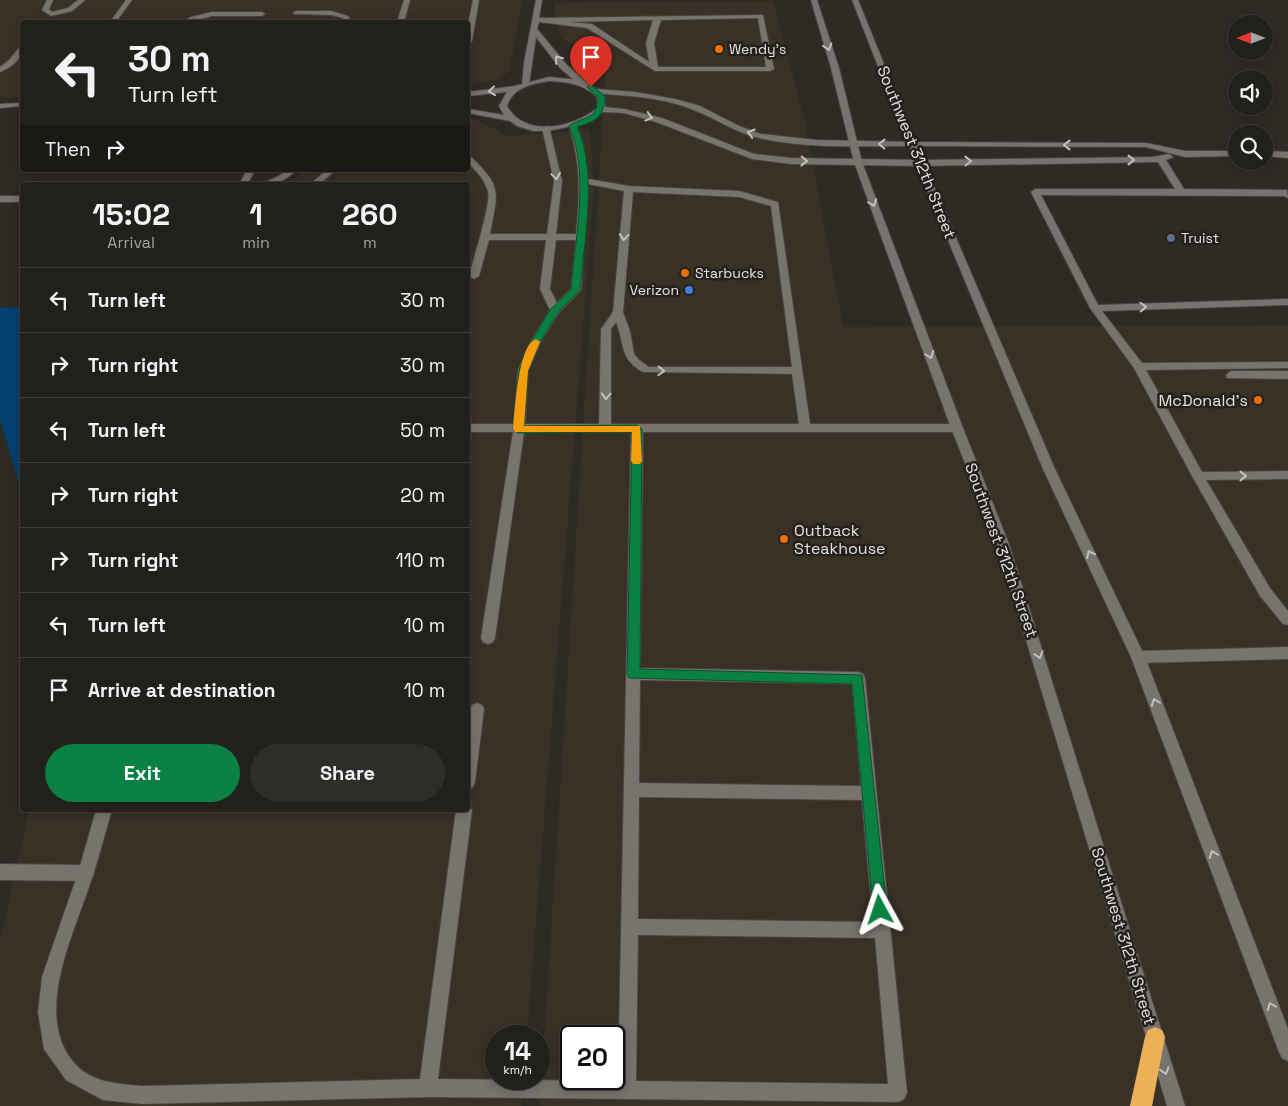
<!DOCTYPE html>
<style>
body{margin:0;font-family:"Space Grotesk",sans-serif;background:#2e2d28;color:#f1f3f6;height:100vh;display:flex;flex-direction:column;font-size:19px;white-space:nowrap}
*{box-sizing:border-box;margin:0}
p{font-size:16px;color:#a2a3a3}
.icon{flex:none;width:28px;height:28px;fill:none;stroke:currentColor;stroke-width:2;stroke-linecap:round;stroke-linejoin:round}
.map{position:relative;flex:1;overflow:hidden}
.details{position:absolute;left:20px;top:182px;width:450px;height:630px;display:flex;flex-direction:column;background:#22201b;border-radius:5px;box-shadow:0 2px 12px #0003,0 0 0 1px #3f3e3a}
.details>*{flex:none}
.guide{position:absolute;left:20px;top:20px;width:450px;height:152px;border-radius:5px;box-shadow:0 2px 12px #0003,0 0 0 1px #3f3e3a;background:#22201b;color:#f1f3f6;overflow:hidden}
.needle{width:32px;rotate:270deg}
.fabs{position:absolute;left:1228px;top:15px;display:grid;gap:10px}
.fabs a{display:grid;place-items:center;width:45px;height:45px;border-radius:50%;background:#22201b;box-shadow:0 2px 12px #0003,0 0 0 1px #3f3e3a;font-size:25px}
.speed{position:absolute;left:485px;top:1025px;display:flex;gap:10px;font-size:25px;font-weight:700;text-align:center}
.speed>*{display:grid;place-content:center;width:65px;height:65px;border-radius:50%;background:#22201b;box-shadow:0 2px 12px #0003,0 0 0 1px #3f3e3a;line-height:1}
.speed small{font-size:12px;font-weight:400}
.speed .limit{border:2px solid #111;border-radius:8px;background:#fff;color:#111}
.pin{position:absolute;display:grid;place-items:center;width:42px;height:42px;color:#fff;margin:-51px -21px;border-radius:50% 50% 50% 0;rotate:-45deg;box-shadow:0 0 5px #0007}
.pin .icon{rotate:45deg}
.me{position:absolute;width:55px;margin:-28px;rotate:355deg;stroke-linejoin:round;filter:drop-shadow(0 0 4px #0008)}
.turn{display:flex;align-items:center;gap:18px;height:105px;padding:0 25px;font-size:22px}
.turn .icon{width:65px;height:65px;stroke-width:2.5}
.turn b{display:block;font-size:35px;line-height:42px}
.then{display:flex;align-items:center;height:48px;padding:0 25px;background:#0003;gap:10px;font-size:19px}
.eta{display:flex;justify-content:space-evenly;align-items:center;height:85px;text-align:center}
.eta b{font-size:30px;font-weight:600;line-height:35px}
.action{display:flex;gap:10px;margin-top:auto;padding:10px 25px}
.action a{flex:1;height:58px;border-radius:30px;background:#0b8043;color:#fff;font-size:20px;font-weight:600;line-height:58px;text-align:center}
.action a+a{background:#2e2d28;color:#f1f3f6}
ul{padding:0;list-style:none}
li{display:flex;align-items:center;gap:15px;height:65px;padding:0 25px;border-top:1px solid #3f3e3a}
li div{flex:1}
li b{display:block;font-size:19px}
li em{font-style:normal}
.map>svg:first-child{display:block}
.built{fill:#393126;fill-rule:evenodd}
.water{fill:#034070}
.lines{fill:none;stroke-linecap:round;stroke-linejoin:round}
.lane-casing{stroke:#484540;stroke-width:2}
.street-casing{stroke:#484540;stroke-width:2}
.secondary-casing{stroke:#484540;stroke-width:2}
.highway-casing{stroke:#484540;stroke-width:1}
.lane{fill:#78736c;fill-rule:evenodd}
.street{fill:#78736c;fill-rule:evenodd}
.secondary{fill:#78736c;fill-rule:evenodd}
.highway{fill:#ecb056;fill-rule:evenodd}
.oneway{stroke:#c4c1bc}
.route{fill:#0b8043;stroke:#07532c}
.slow{fill:#f59e0b}
.food-dot{fill:#e8710a;stroke:#24211b;stroke-width:2}
.service-dot{fill:#5c6f8a;stroke:#24211b;stroke-width:2}
.shop-dot{fill:#3f7fe0;stroke:#24211b;stroke-width:2}
.labels{text-anchor:middle;stroke-width:5;stroke-linejoin:round;paint-order:stroke}
.far-poi-label{font-size:14px;fill:#e5e3df;stroke:#24211b;text-anchor:start}
.street-label{font-size:16px;fill:#e5e3df;stroke:#24211b}
.poi-label{font-size:16px;fill:#e5e3df;stroke:#24211b;text-anchor:end}
</style>
<div class="map">
<svg width="1288" height="1106" viewBox="0 0 1288 1106">
<rect width="100%" height="100%" fill="#2e2a24"/>
<!-- built -->
<g class="built">
<path d="M0 0H523L509 72 499 78 468 86V22H22V97H0Z"/>
<path d="M773 1 806 125 843 327 1288 325V1106H540L606 66 561 38 553 3ZM571 1036H614V1079H571Z"/>
<path d="M468 118 478 121 508 136 590 130 594 189 527 1036H496V1079H523L521 1106H0V941L29 810H468V185H288L304 170H468Z"/>
</g>
<!-- water -->
<path class="water" d="M22 307V493L0 420V308Z"/>
<g class="lines">
<defs>
<g id="lane">
<path d="M47 0H53L49 9 52 12 68 8 78 0H85L72 11 51 16 42 10Z"/>
<path d="M126 0H132L116 22H110Z"/>
<path d="M404 0H410L404 22H397Z"/>
<path d="M473 0H479L472 41 468 43V25Z"/>
<path d="M536 0H542L539 18 763 15 774 69 770 71H655L587 28 539 22 537 29 566 64 588 84 581 86 560 68 536 37 529 84 522 86 524 63ZM758 18 766 67H658L654 43 661 20ZM653 20 646 43 649 62 592 24 569 22Z"/>
<path d="M296 11H331L348 16 351 22H344L343 18 331 15 294 14 293 13Z"/>
<path d="M212 12H262L265 14 262 16H212L190 22H182L191 17Z"/>
<path d="M19 48H22C22 60 10 68 0 72V67L9 60Z"/>
<path d="M22 103V106L0 108V104Z"/>
<path d="M570 124 577 126 583 144 588 179 629 186 739 191 778 202 810 424H957L963 428 957 432H643L640 668 858 672 863 674 865 678 907 1093 904 1099 898 1102 428 1097 142 1104 103 1100 66 1080 44 1049 38 1012 42 977 78 873 96 810H112C104 836 98 862 89 887 72 938 31 1021 78 1067 95 1083 120 1084 142 1086L420 1079 456 810H468V804L472 810 438 1079 618 1081 631 432H524L495 638 493 642 488 644 483 642 481 638 513 432H468V424H514L518 371 531 341 550 310 540 289 546 240H489L479 276 474 279 469 276C473 261 491 204 488 192 485 179 476 171 468 163V157H471C504 188 497 193 490 234H547L554 181 542 128 549 126 562 181 556 234H576C580 197 581 162 569 126ZM588 184 624 191 613 312 601 329 599 424H525L528 371 541 341 559 312 581 290ZM633 192 739 197 771 206 792 367H649L639 360 634 354 630 331 623 312ZM556 240H576L571 289 557 303 550 289ZM616 322C625 344 619 359 643 372L792 374 799 424H611V329ZM640 680 852 684 861 786 639 783ZM639 797 862 800 873 922 638 919ZM638 935 875 938 888 1084 636 1081Z"/>
<path d="M909 142 1146 143 1185 151H1236V156L1185 157 1146 147 912 146 908 144Z"/>
<path d="M1264 151 1288 152V158L1264 156Z"/>
<path d="M1169 154 1173 157 1166 160 1184 189 1287 190 1288 198 1284 196 1041 195 1098 305 1288 299V305L1102 311 1142 363 1288 362V368L1146 370 1202 472 1288 471V479L1206 480 1270 588 1288 611V625L1283 624 1260 596 1192 476 1134 368 1090 308 1031 192 1035 189H1175L1158 162 920 166 916 163 920 160 1153 157Z"/>
<path d="M327 170H336L318 185H309Z"/>
<path d="M1231 371H1288V379L1227 378 1226 375Z"/>
<path d="M1288 647V659L1138 663 1133 661 1131 657 1133 653 1138 651Z"/>
<path d="M477 703 482 705 484 709 475 782 473 787 468 789C466 772 465 720 472 705Z"/>
</g>
<g id="street">
<path d="M549 77 580 80 597 89 635 92 675 99 700 106 739 126 761 134 816 140 912 142 916 144 912 146C861 146 809 149 759 138 736 133 717 119 696 111 667 98 634 96 602 94L605 97V107L624 109 662 118 754 154 791 158 920 160 924 163 920 166 791 164 752 159 656 122 624 113 603 112 582 124 548 131H533L517 126 510 121 468 113V109L504 115 499 106 507 92 468 96V92L515 86ZM549 81C567 82 584 84 597 97V108C573 128 525 138 507 106 513 87 532 84 549 81Z"/>
<path d="M247 170H255L247 185H239Z"/>
<path d="M287 170H296C286 181 274 185 259 185L279 176Z"/>
<rect x="0" y="196" width="22" height="6"/>
<path d="M0 864 86 865 92 868 94 873 92 878 86 881 0 880Z"/>
</g>
<g id="secondary">
<path d="M811 0H817L839 68 862 162 963 428 1009 544 1185 1106H1167L997 544 951 428 854 162 831 68Z"/>
<path d="M852 0H858L924 163 1055 469 1145 657 1288 1029V1061L1282 1058 1279 1052 1131 657 1043 469 916 163Z"/>
</g>
<path id="highway" d="M1155 1027 1162 1030 1165 1037 1152 1106H1130L1145 1037 1148 1030Z"/>
</defs>
<!-- lane casing -->
<use href="#lane" class="lane-casing"/>
<!-- street casing -->
<use href="#street" class="street-casing"/>
<!-- secondary casing -->
<use href="#secondary" class="secondary-casing"/>
<!-- highway casing -->
<use href="#highway" class="highway-casing"/>
<!-- lane -->
<use href="#lane" class="lane"/>
<!-- street -->
<use href="#street" class="street"/>
<!-- secondary -->
<use href="#secondary" class="secondary"/>
<!-- highway -->
<use href="#highway" class="highway"/>
</g>
<!-- one-way arrows -->
<defs><path id="oneway-chevron" d="M-2-3.5L2.5 0L-2 3.5" fill="none" stroke-width="1.6" stroke-linecap="round" stroke-linejoin="round" transform="scale(1.25)"/></defs>
<g class="oneway">
<use href="#oneway-chevron" transform="translate(828 47) rotate(73)"/>
<use href="#oneway-chevron" transform="translate(558 59) rotate(-129)"/>
<use href="#oneway-chevron" transform="translate(492 91) rotate(173)"/>
<use href="#oneway-chevron" transform="translate(649 117) rotate(15)"/>
<use href="#oneway-chevron" transform="translate(751 133) rotate(-164)"/>
<use href="#oneway-chevron" transform="translate(882 144) rotate(-179)"/>
<use href="#oneway-chevron" transform="translate(1067 145) rotate(-180)"/>
<use href="#oneway-chevron" transform="translate(1131 160)"/>
<use href="#oneway-chevron" transform="translate(804 161) rotate(1)"/>
<use href="#oneway-chevron" transform="translate(968 161) rotate(-1)"/>
<use href="#oneway-chevron" transform="translate(556 176) rotate(82)"/>
<use href="#oneway-chevron" transform="translate(873 203) rotate(69)"/>
<use href="#oneway-chevron" transform="translate(624 237) rotate(95)"/>
<use href="#oneway-chevron" transform="translate(1143 307) rotate(-2)"/>
<use href="#oneway-chevron" transform="translate(930 355) rotate(69)"/>
<use href="#oneway-chevron" transform="translate(661 371) rotate(3)"/>
<use href="#oneway-chevron" transform="translate(606 396) rotate(92)"/>
<use href="#oneway-chevron" transform="translate(1243 476)"/>
<use href="#oneway-chevron" transform="translate(1090 554) rotate(-115)"/>
<use href="#oneway-chevron" transform="translate(1039 655) rotate(72)"/>
<use href="#oneway-chevron" transform="translate(1155 702) rotate(-111)"/>
<use href="#oneway-chevron" transform="translate(1213 854) rotate(-111)"/>
<use href="#oneway-chevron" transform="translate(1271 1006) rotate(-111)"/>
<use href="#oneway-chevron" transform="translate(1165 1071) rotate(73)"/>
</g>
<!-- route -->
<path class="route" d="M591 85 605 96C604 118 596 121 577 127 598 171 584 242 580 290L558 312 540 342 528 371 524 426 637 425 642 429 640 669 862 675 887 910 885 916 880 918 875 916 873 910 852 684 629 678 627 674 632 432 518 433 513 429 519 371 531 342 550 310 571 290C575 240 590 171 569 126 584 115 597 122 598 97L587 87Z"/>
<!-- slow -->
<path class="slow" d="M536 339 540 342 528 371 524 426H640L642 461 640 464H633L631 461 632 432H515L513 429C515 411 518 345 536 339Z"/>
<!-- markers -->
<g class="food-dot">
<circle cx="719" cy="49" r="5"/>
<circle cx="685" cy="273" r="5"/>
<circle cx="1258" cy="400" r="5"/>
<circle cx="784" cy="539" r="5"/>
</g>
<circle class="service-dot" cx="1171" cy="238" r="5"/>
<circle class="shop-dot" cx="689" cy="290" r="5"/>
<g class="labels">
<!-- far-poi labels -->
<g class="far-poi-label">
<text x="729" y="54">Wendy's</text>
<text x="1181" y="243">Truist</text>
<text x="695" y="278">Starbucks</text>
<text x="679" y="295" text-anchor="end">Verizon</text>
</g>
<!-- street labels -->
<g class="street-label">
<text transform="translate(917 152) rotate(68)" y="6">Southwest 312th Street</text>
<text transform="translate(1002 550) rotate(70)" y="6">Southwest 312th Street</text>
<text transform="translate(1124 936) rotate(73)" y="6">Southwest 312th Street</text>
</g>
<!-- poi labels -->
<g class="poi-label">
<text x="1248" y="406">McDonald's</text>
<text x="794" y="536" text-anchor="start">Outback<tspan x="794" dy="18">Steakhouse</tspan></text>
</g>
</g>
</svg>
<div class="fabs">
<a><svg class="needle" viewBox="-14 -14 28 28"><path d="M0-13l5 13h-10z" fill="#e53935"/><path d="M0 13l5-13h-10z" fill="#a2a3a3"/></svg></a>
<a><svg class="icon" aria-label="sound" viewBox="0 0 24 24"><path d="M4 9h4l5-4v14l-5-4H4zM17 9q2 3 0 6"/></svg></a>
<a><svg class="icon" aria-label="search" viewBox="0 0 24 24"><circle cx="10" cy="10" r="6"/><path d="M15 15l6 6"/></svg></a>
</div>
<div class="speed"><div>14<small>km/h</small></div><div class="limit">20</div></div>
<div class="pin" style="left:591px;top:87px;background:#d93025"><svg class="icon" aria-label="arrive" viewBox="0 0 24 24"><path d="M6 21V4h12l-3 4 3 4H6"/></svg></div>
<svg class="me" style="left:880px;top:910px" viewBox="-20 -20 40 40"><path d="M0-17L14 15 0 8-14 15z" fill="#0b8043" stroke="#fff" stroke-width="4"/></svg>
<div class="guide">
<div class="turn"><svg class="icon" aria-label="left" viewBox="0 0 24 24"><path d="M17 20v-9H6M10 6l-5 5 5 5"/></svg><div><b>30 m</b>Turn left</div></div>
<div class="then">Then<svg class="icon" aria-label="right" viewBox="0 0 24 24"><path d="M7 20v-9h11M14 6l5 5-5 5"/></svg></div>
</div>
<section class="details">
<div class="eta">
<div><b>15:02</b><p>Arrival</p></div>
<div><b>1</b><p>min</p></div>
<div><b>260</b><p>m</p></div>
</div>
<ul>
<li><svg class="icon" aria-label="left" viewBox="0 0 24 24"><path d="M17 20v-9H6M10 6l-5 5 5 5"/></svg><div><b>Turn left</b></div><em>30 m</em></li>
<li><svg class="icon" aria-label="right" viewBox="0 0 24 24"><path d="M7 20v-9h11M14 6l5 5-5 5"/></svg><div><b>Turn right</b></div><em>30 m</em></li>
<li><svg class="icon" aria-label="left" viewBox="0 0 24 24"><path d="M17 20v-9H6M10 6l-5 5 5 5"/></svg><div><b>Turn left</b></div><em>50 m</em></li>
<li><svg class="icon" aria-label="right" viewBox="0 0 24 24"><path d="M7 20v-9h11M14 6l5 5-5 5"/></svg><div><b>Turn right</b></div><em>20 m</em></li>
<li><svg class="icon" aria-label="right" viewBox="0 0 24 24"><path d="M7 20v-9h11M14 6l5 5-5 5"/></svg><div><b>Turn right</b></div><em>110 m</em></li>
<li><svg class="icon" aria-label="left" viewBox="0 0 24 24"><path d="M17 20v-9H6M10 6l-5 5 5 5"/></svg><div><b>Turn left</b></div><em>10 m</em></li>
<li><svg class="icon" aria-label="arrive" viewBox="0 0 24 24"><path d="M6 21V4h12l-3 4 3 4H6"/></svg><div><b>Arrive at destination</b></div><em>10 m</em></li>
</ul>
<div class="action"><a>Exit</a><a>Share</a></div>
</section>
</div>
